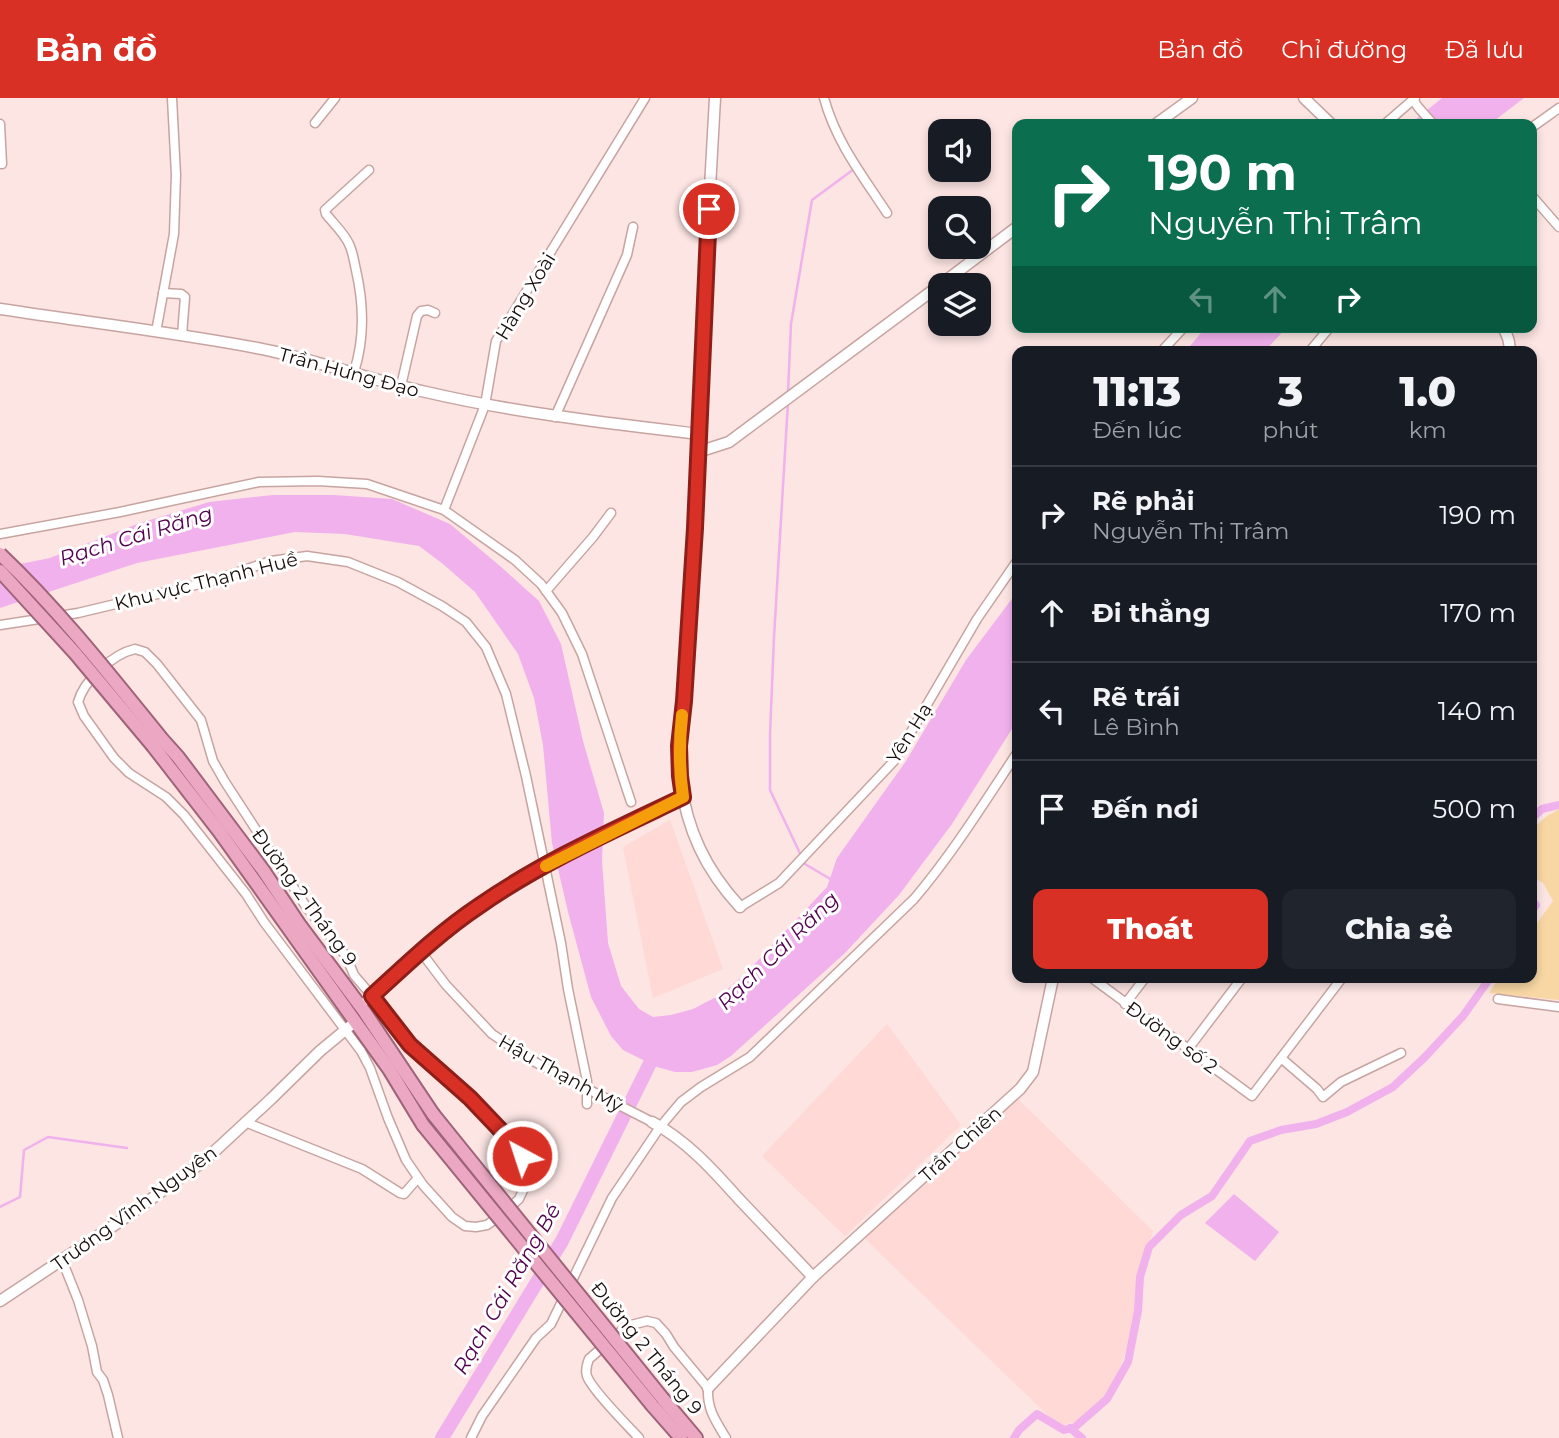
<!DOCTYPE html>
<html lang="vi">
<meta charset="utf-8">
<style>
body{margin:0;font-family:Montserrat,sans-serif;background:#20242c;color:#f1f3f6;height:100vh;display:flex;flex-direction:column;font-size:26px;white-space:nowrap}
*{box-sizing:border-box;margin:0}
p{font-size:23px;color:#9ea1a6}
.icon{flex:none;width:38px;height:38px;fill:none;stroke:currentColor;stroke-width:2;stroke-linecap:round;stroke-linejoin:round}
.map{position:relative;flex:1;overflow:hidden}
.details{position:absolute;left:1012px;top:248px;width:525px;height:637px;display:flex;flex-direction:column;background:#171b24;border-radius:14px;box-shadow:0 4px 10px #0003}
.details>*{flex:none}
.banner{position:absolute;left:1012px;top:21px;width:525px;height:214px;border-radius:14px;box-shadow:0 4px 10px #0003;background:#0b6e4f;color:#fff;overflow:hidden}
.controls{position:absolute;left:928px;top:21px;display:grid;gap:14px}
.controls a{display:grid;place-items:center;width:63px;height:63px;border-radius:14px;background:#171b24;box-shadow:0 4px 10px #0003;font-size:35px}
.pin{position:absolute;display:grid;place-items:center;width:60px;height:60px;color:#fff;margin:-30px;border:4px solid #fff;border-radius:50%;box-shadow:0 2px 7px #0007}
.me{position:absolute;width:77px;margin:-38px;rotate:320deg;stroke-linejoin:round;filter:drop-shadow(0 0 5px #0008)}
.turn{display:flex;align-items:center;gap:24px;height:147px;padding:0 21px;font-size:32px}
.turn .icon{width:91px;height:91px;stroke-width:2.5}
.turn b{display:block;font-size:49px;line-height:60px}
.lanes{display:flex;align-items:center;height:66px;padding:0 21px;background:#0003;justify-content:center;gap:35px;direction:ltr}
.lanes .off{opacity:.35}
.eta{display:flex;justify-content:space-evenly;align-items:center;height:119px;text-align:center}
.eta b{font-size:42px;font-weight:800;line-height:49px}
.action{display:flex;gap:14px;margin-top:auto;padding:14px 21px}
.action a{flex:1;height:80px;border-radius:14px;background:#d93025;color:#fff;font-size:28px;font-weight:800;line-height:80px;text-align:center}
.action a+a{background:#20242c;color:#f1f3f6}
ul{padding:0;list-style:none}
li{display:flex;align-items:center;gap:21px;height:98px;padding:0 21px;border-top:2px solid #363941}
li div{flex:1}
li b{display:block;font-size:26px}
li em{font-style:normal}
header{display:flex;align-items:center;gap:42px;box-sizing:border-box;height:98px;padding:0 35px;background:#d93025;color:#fff}
header strong{font-size:33px}
nav{display:flex;gap:38px;margin-inline-start:auto;font-size:24px}
.map>svg:first-child{display:block}
.built{fill:#fed9d6}
.green{fill:#f9d7a5}
.water{fill:#f1b1ed}
.lines{fill:none;stroke-linecap:round;stroke-linejoin:round}
.stream{stroke:#f1b1ed;stroke-width:2.5}
.canal{stroke:#f1b1ed;stroke-width:8}
.river{stroke:#f1b1ed;stroke-width:14}
.minor-casing{stroke:#c7a4a1;stroke-width:11}
.tertiary-casing{stroke:#c7a4a1;stroke-width:13}
.trunk-casing{stroke:#9f6479;stroke-width:16}
.minor{stroke:#fff;stroke-width:8}
.tertiary{stroke:#fff;stroke-width:10}
.trunk{stroke:#eca8c2;stroke-width:12}
.minor-bridge-casing{stroke:#c7a4a1;stroke-width:11;stroke-linecap:butt}
.trunk-bridge-casing{stroke:#9f6479;stroke-width:16;stroke-linecap:butt}
.minor-bridge{stroke:#fff;stroke-width:8}
.trunk-bridge{stroke:#eca8c2;stroke-width:12}
.route-casing{stroke:#8d1f18;stroke-width:18}
.route{stroke:#d93025;stroke-width:12}
.slow{stroke:#f59e0b;stroke-width:12}
.labels{text-anchor:middle;stroke-width:6;stroke-linejoin:round;paint-order:stroke}
.street-label{font-size:19px;fill:#190d0c;stroke:#fff}
.water-label{font-size:21px;font-style:italic;fill:#510350;stroke:#fff}
</style>
<header>
<strong>Bản đồ</strong>
<nav><a>Bản đồ</a><a>Chỉ đường</a><a>Đã lưu</a></nav>
</header>
<div class="map">
<svg width="1559" height="1340" viewBox="0 0 1559 1340">
<rect width="100%" height="100%" fill="#fce5e3"/>
<!-- built -->
<g class="built">
<path d="M670 722 723 871 653 900 623 749Z"/>
<path d="M887 926 961 1027 845 1138 762 1058Z"/>
<path d="M1014 997 1153 1133 1137 1191 1131 1239 1117 1277 1101 1303 1078 1323 1059 1328 860 1136Z"/>
</g>
<!-- green -->
<path class="green" d="M1559 711V902L1489 895 1499 880H1531V833L1553 803 1543 785 1531 778V732L1547 718Z"/>
<!-- water -->
<g class="water">
<path d="M1442 0H1524L1490 26H1410Z"/>
<path d="M1206 229H1287L1264 254H1185Z"/>
<path d="M273 397H334L392 401 450 426 500 468 539 503 561 546 583 643 604 715 602 763 608 845 621 888 639 911 653 919 671 917 693 911 722 896 746 875 827 789 837 760 906 663 966 562 1017 494V623L952 726 899 797 845 855 731 958 717 967 692 974H675L657 969 623 952 611 938 591 899 568 814 552 745 543 647 534 600 518 556 475 494 443 466 419 448 345 436 295 434 137 465 0 510V470L50 460 137 426 209 404Z"/>
<path d="M1234 1096 1279 1134 1255 1163 1205 1125Z"/>
</g>
<g class="lines">
<!-- stream -->
<g class="stream">
<path d="M788 294 791 226 812 102 854 71"/>
<path d="M788 304 774 539 770 636V692L805 766 832 782"/>
<path d="M0 1109 20 1099 24 1052 48 1039 127 1050"/>
</g>
<!-- canal -->
<g class="canal">
<path d="M1531 721 1542 711 1559 707"/>
<path d="M1531 801 1536 807 1531 814"/>
<path d="M1070 1330 1082 1340"/>
<path d="M1014 1340 1019 1332 1037 1316 1064 1332 1075 1329 1107 1301 1128 1264 1138 1213 1140 1179 1149 1149 1181 1117 1212 1098 1250 1043 1281 1032 1316 1026 1347 1014 1393 989 1425 959 1463 918 1490 880"/>
</g>
<!-- river -->
<path class="river" d="M442 1340 562 1143 658 949"/>
<defs>
<g id="minor">
<path d="M824 0C836 44 862 77 887 115"/>
<path d="M1414 3 1418 9 1433 26"/>
<path d="M315 25 335 0"/>
<path d="M0 26 2 66"/>
<path d="M1385 26 1415 0"/>
<path d="M1531 30 1559 10"/>
<path d="M1531 97 1559 129"/>
<path d="M163 195 181 196 185 199 182 237"/>
<path d="M156 234 174 136 176 77 172 0"/>
<path d="M1161 254 1184 229"/>
<path d="M1309 254 1330 229"/>
<path d="M354 274C365 240 364 207 356 172 354 164 353 154 349 146 344 135 334 126 326 116L325 112 369 72"/>
<path d="M401 288 417 218 421 213 428 212 435 215"/>
<path d="M555 319 627 157 633 129"/>
<path d="M444 412 485 307 496 243 645 0"/>
<path d="M0 436 120 414 259 384 318 383 367 386 444 412 515 462 541 486 562 515 582 556 631 704"/>
<path d="M546 493 593 439 611 415"/>
<path d="M0 527 78 515 208 484 271 463 307 458 348 464 398 484 442 508 466 524 486 549 506 596 526 678 561 845 568 891 587 983V1006"/>
<path d="M135 551 145 554 157 566 201 622 213 663 225 684 307 810 346 858 354 877 372 898 397 933 410 947 469 1000 510 1042 522 1058 527 1073 525 1088 519 1101 501 1117 487 1127 476 1129 465 1128 452 1119 423 1087 406 1062 388 1020 370 970 361 953 264 824 246 796 184 717 166 699 129 675 114 660 84 618 78 604C84 582 113 556 135 551Z"/>
<path d="M612 734 683 699"/>
<path d="M740 809 779 785 894 663 977 521 1017 463"/>
<path d="M421 854 446 887 492 936 533 963 652 1024"/>
<path d="M1092 880 1252 998 1342 880"/>
<path d="M1498 901 1559 909"/>
<path d="M1125 906 1145 880"/>
<path d="M360 908C415 859 468 811 531 775"/>
<path d="M1188 951 1242 880"/>
<path d="M1281 960 1317 991 1323 999 1341 984 1401 955"/>
<path d="M245 1024 362 1071 400 1095 404 1096 418 1080"/>
<path d="M62 1162 78 1202 92 1248 97 1274 103 1282 108 1297 118 1340"/>
<path d="M471 1340 482 1318 536 1240 551 1226 612 1100 660 1029 681 1004 701 989 750 959 914 801C953 755 984 705 1017 655"/>
<path d="M639 1340C628 1328 591 1291 587 1278 585 1272 587 1266 589 1261L627 1228 647 1223 656 1225 666 1236 674 1249 708 1290C707 1311 715 1322 726 1340"/>
</g>
<g id="tertiary">
<path d="M715 0C709 100 704 201 699 301 697 354 696 407 693 460 690 507 688 555 684 602 681 629 677 655 680 681 687 732 705 771 740 809"/>
<path d="M1304 0 1331 26"/>
<path d="M1156 26 1192 0"/>
<path d="M940 187 1017 129"/>
<path d="M0 211C86 224 172 234 257 250 314 261 369 282 426 294 516 315 607 325 699 336"/>
<path d="M1503 229C1507 237 1511 245 1509 254"/>
<path d="M698 354 729 344 940 187"/>
<path d="M652 1024C686 1042 713 1072 738 1100 763 1126 788 1153 813 1179L1020 991 1033 974 1053 880"/>
<path d="M0 1203 119 1124 204 1063 271 1001 320 953 355 924"/>
<path d="M708 1290 813 1179"/>
</g>
<g id="trunk">
<path d="M161 640 178 659 263 772 299 826 364 913 433 1016"/>
<path d="M153 648 219 733 389 971 423 1027"/>
<path d="M663 1301 696 1340"/>
<path d="M652 1307 681 1340"/>
</g>
</defs>
<!-- minor casing -->
<use href="#minor" class="minor-casing"/>
<!-- tertiary casing -->
<use href="#tertiary" class="tertiary-casing"/>
<!-- trunk casing -->
<use href="#trunk" class="trunk-casing"/>
<!-- minor -->
<use href="#minor" class="minor"/>
<!-- tertiary -->
<use href="#tertiary" class="tertiary"/>
<!-- trunk -->
<use href="#trunk" class="trunk"/>
<defs>
<path id="minor-bridge" d="M531 775 612 734"/>
<g id="trunk-bridge">
<path d="M0 456C59 512 110 577 161 640"/>
<path d="M0 473 75 555 153 648"/>
<path d="M433 1016 663 1301"/>
<path d="M423 1027 652 1307"/>
</g>
</defs>
<!-- minor-bridge casing -->
<use href="#minor-bridge" class="minor-bridge-casing"/>
<!-- trunk-bridge casing -->
<use href="#trunk-bridge" class="trunk-bridge-casing"/>
<!-- minor-bridge -->
<use href="#minor-bridge" class="minor-bridge"/>
<!-- trunk-bridge -->
<use href="#trunk-bridge" class="trunk-bridge"/>
</g>
<g class="lines">
<defs>
<path id="route" d="M522 1058 510 1042 470 1000 410 947 372 898C406 867 440 834 479 808 542 764 614 732 683 699L680 678 679 648 684 603 695 430 709 111"/>
</defs>
<!-- route casing -->
<use href="#route" class="route-casing"/>
<!-- route -->
<use href="#route" class="route"/>
<!-- slow -->
<path class="slow" d="M546 768 683 699C679 671 679 645 682 617"/>
</g>
<g class="labels">
<!-- street labels -->
<g class="street-label">
<text transform="translate(525 198) rotate(-59)" y="7">Hàng Xoài</text>
<text transform="translate(349 274) rotate(15)" y="7">Trần Hưng Đạo</text>
<text transform="translate(206 483) rotate(-14)" y="7">Khu vực Thạnh Huề</text>
<text transform="translate(909 635) rotate(-58)" y="7">Yên Hạ</text>
<text transform="translate(305 799) rotate(54)" y="7">Đường 2 Tháng 9</text>
<text transform="translate(1172 939) rotate(36)" y="7">Đường số 2</text>
<text transform="translate(561 975) rotate(29)" y="7">Hậu Thạnh Mỹ</text>
<text transform="translate(960 1046) rotate(-42)" y="7">Trần Chiên</text>
<text transform="translate(134 1110) rotate(-36)" y="7">Trương Vĩnh Nguyên</text>
<text transform="translate(647 1250) rotate(51)" y="7">Đường 2 Tháng 9</text>
</g>
<!-- water labels -->
<g class="water-label">
<text transform="translate(136 438) rotate(-17)" y="7">Rạch Cái Răng</text>
<text transform="translate(778 853) rotate(-44)" y="7">Rạch Cái Răng</text>
<text transform="translate(507 1191) rotate(-60)" y="7">Rạch Cái Răng Bé</text>
</g>
</g>
</svg>
<div class="controls">
<a><svg class="icon" aria-label="sound" viewBox="0 0 24 24"><path d="M4 9h4l5-4v14l-5-4H4zM17 9q2 3 0 6"/></svg></a>
<a><svg class="icon" aria-label="search" viewBox="0 0 24 24"><circle cx="10" cy="10" r="6"/><path d="M15 15l6 6"/></svg></a>
<a><svg class="icon" aria-label="layers" viewBox="0 0 24 24"><path d="M12 4l9 5-9 5-9-5zM3 14l9 5 9-5"/></svg></a>
</div>
<div class="pin" style="left:709px;top:111px;background:#d93025"><svg class="icon" aria-label="arrive" viewBox="0 0 24 24"><path d="M6 21V4h12l-3 4 3 4H6"/></svg></div>
<svg class="me" style="left:522px;top:1058px" viewBox="-20 -20 40 40"><circle r="17" fill="#d93025" stroke="#fff" stroke-width="3"/><path d="M0-11L8 9 0 5-8 9z" fill="#fff"/></svg>
<div class="banner">
<div class="turn"><svg class="icon" aria-label="right" viewBox="0 0 24 24"><path d="M7 20v-9h11M14 6l5 5-5 5"/></svg><div><b>190 m</b>Nguyễn Thị Trâm</div></div>
<div class="lanes"><svg class="icon off" aria-label="left" viewBox="0 0 24 24"><path d="M17 20v-9H6M10 6l-5 5 5 5"/></svg><svg class="icon off" aria-label="ahead" viewBox="0 0 24 24"><path d="M12 20V5M6 11l6-6 6 6"/></svg><svg class="icon" aria-label="right" viewBox="0 0 24 24"><path d="M7 20v-9h11M14 6l5 5-5 5"/></svg></div>
</div>
<section class="details">
<div class="eta">
<div><b>11:13</b><p>Đến lúc</p></div>
<div><b>3</b><p>phút</p></div>
<div><b>1.0</b><p>km</p></div>
</div>
<ul>
<li><svg class="icon" aria-label="right" viewBox="0 0 24 24"><path d="M7 20v-9h11M14 6l5 5-5 5"/></svg><div><b>Rẽ phải</b><p>Nguyễn Thị Trâm</p></div><em>190 m</em></li>
<li><svg class="icon" aria-label="ahead" viewBox="0 0 24 24"><path d="M12 20V5M6 11l6-6 6 6"/></svg><div><b>Đi thẳng</b></div><em>170 m</em></li>
<li><svg class="icon" aria-label="left" viewBox="0 0 24 24"><path d="M17 20v-9H6M10 6l-5 5 5 5"/></svg><div><b>Rẽ trái</b><p>Lê Bình</p></div><em>140 m</em></li>
<li><svg class="icon" aria-label="arrive" viewBox="0 0 24 24"><path d="M6 21V4h12l-3 4 3 4H6"/></svg><div><b>Đến nơi</b></div><em>500 m</em></li>
</ul>
<div class="action"><a>Thoát</a><a>Chia sẻ</a></div>
</section>
</div>
